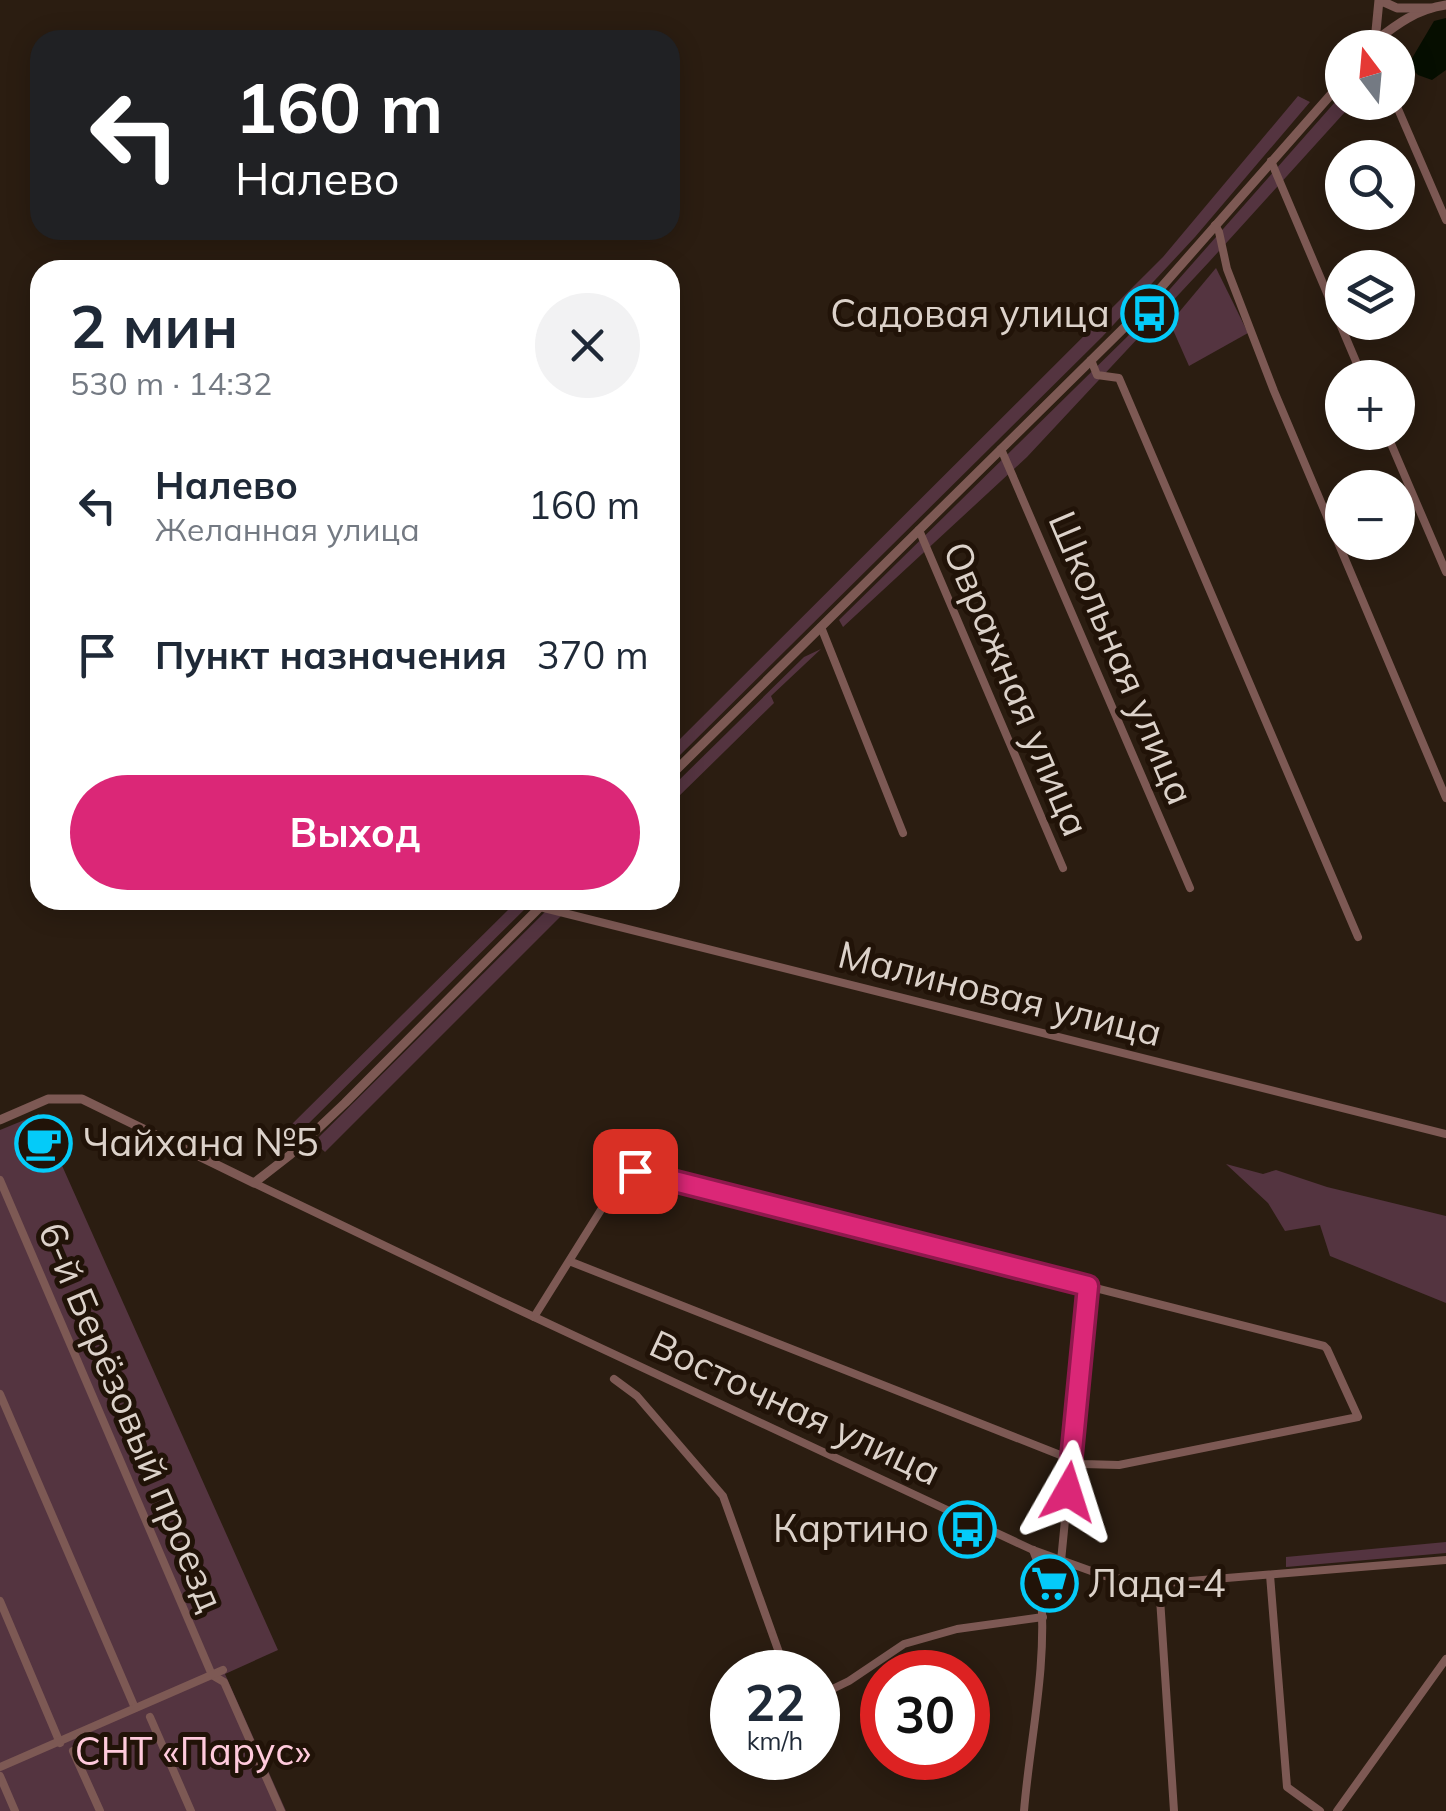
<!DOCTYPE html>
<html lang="ru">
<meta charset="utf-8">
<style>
body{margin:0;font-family:Mulish,sans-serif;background:#f2f2f3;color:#1f2937;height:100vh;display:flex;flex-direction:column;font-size:38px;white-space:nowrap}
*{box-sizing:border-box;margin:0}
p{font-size:32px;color:#747a83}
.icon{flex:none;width:55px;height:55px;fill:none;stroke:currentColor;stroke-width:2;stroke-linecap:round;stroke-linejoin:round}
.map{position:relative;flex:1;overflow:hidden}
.drawer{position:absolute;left:30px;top:260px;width:650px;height:650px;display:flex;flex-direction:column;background:#fff;border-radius:30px;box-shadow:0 5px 25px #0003}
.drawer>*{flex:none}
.guide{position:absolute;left:30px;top:30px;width:650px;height:210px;border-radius:30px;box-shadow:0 5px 25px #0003;background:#202124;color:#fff;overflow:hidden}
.needle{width:65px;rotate:344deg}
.controls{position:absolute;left:1325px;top:30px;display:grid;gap:20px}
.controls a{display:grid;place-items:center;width:90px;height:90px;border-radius:50%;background:#fff;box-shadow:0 5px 25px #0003;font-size:50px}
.speed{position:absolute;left:710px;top:1650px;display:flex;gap:20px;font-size:50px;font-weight:700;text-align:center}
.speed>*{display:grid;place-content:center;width:130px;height:130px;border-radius:50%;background:#fff;box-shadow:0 5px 25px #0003;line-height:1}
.speed small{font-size:25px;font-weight:400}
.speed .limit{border:15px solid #d22;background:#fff;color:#111}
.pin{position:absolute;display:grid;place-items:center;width:85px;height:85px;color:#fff;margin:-42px;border-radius:20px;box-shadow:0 5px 15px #0006}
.me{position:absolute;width:110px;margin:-55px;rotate:6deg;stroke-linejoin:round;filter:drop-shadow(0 0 8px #0008)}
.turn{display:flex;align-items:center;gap:35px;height:210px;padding:0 40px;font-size:45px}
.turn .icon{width:130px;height:130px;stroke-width:2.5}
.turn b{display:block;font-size:70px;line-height:85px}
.round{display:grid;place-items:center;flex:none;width:105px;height:105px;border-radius:52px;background:#f2f2f3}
.headline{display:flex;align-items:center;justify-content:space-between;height:170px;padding:0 40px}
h1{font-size:60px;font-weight:700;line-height:75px}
.primary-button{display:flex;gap:20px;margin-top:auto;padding:20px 40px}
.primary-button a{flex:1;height:115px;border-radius:60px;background:#db2777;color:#fff;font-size:40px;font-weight:700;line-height:115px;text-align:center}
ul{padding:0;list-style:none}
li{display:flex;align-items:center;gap:30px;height:150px;padding:0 40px}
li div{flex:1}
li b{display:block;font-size:38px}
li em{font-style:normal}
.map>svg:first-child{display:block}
.green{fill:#543440}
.water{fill:#060e00}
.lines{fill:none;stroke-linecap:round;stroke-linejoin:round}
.minor{stroke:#7d5954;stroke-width:8}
.tertiary{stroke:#7d5954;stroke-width:9}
.route-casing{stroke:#8e194d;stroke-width:25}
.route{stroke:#db2777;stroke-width:18}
.labels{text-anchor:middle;stroke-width:10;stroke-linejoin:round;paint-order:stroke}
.poi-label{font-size:38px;fill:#dcd2ca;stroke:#211308;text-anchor:end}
.street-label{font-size:38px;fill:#dcd2ca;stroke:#211308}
.park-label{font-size:38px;fill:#ffcadc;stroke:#211308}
</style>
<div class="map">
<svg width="1446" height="1811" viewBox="0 0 1446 1811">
<rect width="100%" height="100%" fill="#2b1d11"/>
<!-- green -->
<g class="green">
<path d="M1298 96 1310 102 1195 237 1102 337 670 765V749L1163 257Z"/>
<path d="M1336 101 1345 112 1209 262 1027 457 843 627 839 620 1133 331Z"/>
<path d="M1216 268 1248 333 1189 366 1170 323Z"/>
<path d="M821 649 771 696 774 703 675 800 670 797V789L804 657Z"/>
<path d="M518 900H534L300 1132 274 1146 268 1142 288 1128Z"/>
<path d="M557 900H577L325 1152 314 1142Z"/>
<path d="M39 1114 278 1650 225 1674 286 1811H0V1130Z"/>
<path d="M1226 1164 1263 1174 1276 1170 1327 1187 1446 1216V1303L1330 1256 1320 1225 1285 1231 1268 1203Z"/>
<path d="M1446 1542V1553L1286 1567V1557Z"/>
</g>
<!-- water -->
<path class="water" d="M1446 18V70L1432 80 1418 75 1408 65 1434 21Z"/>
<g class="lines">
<!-- minor -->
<g class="minor">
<path d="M1395 102 1446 220"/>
<path d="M1271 161 1363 378"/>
<path d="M1215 225 1219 232 1227 269 1274 391 1446 798"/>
<path d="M1091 360 1097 375 1119 378 1358 937"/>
<path d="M1386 432 1446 572"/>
<path d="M1001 449 1190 888"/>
<path d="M919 530 1063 868"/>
<path d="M821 627 903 833"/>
<path d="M540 907 1446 1134"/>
<path d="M0 1180 212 1675 224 1682 281 1811"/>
<path d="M254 1183 500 1301 943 1508 1033 1550 1105 1576 1154 1584 1446 1560"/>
<path d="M534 1317 619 1181 625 1174 635 1171 1324 1346 1327 1349 1358 1417 1119 1465 1083 1464 569 1261"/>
<path d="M614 1379 637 1396 723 1496 786 1672"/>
<path d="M0 1394 135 1708"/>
<path d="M1061 1561 1088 1286"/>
<path d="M1270 1575 1287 1787 1320 1811"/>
<path d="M1159 1583 1174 1811"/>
<path d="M0 1601 60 1743"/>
<path d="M818 1696 849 1681 904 1644 957 1629 1043 1617"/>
<path d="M150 1717 191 1811"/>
<path d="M73 1751 100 1811"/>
<path d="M0 1767 223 1670"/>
<path d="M0 1776 15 1811"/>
<path d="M1024 1811C1030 1739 1047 1668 1041 1595 1040 1579 1040 1565 1033 1550"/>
<path d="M1337 1811 1446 1659"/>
</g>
<!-- tertiary -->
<g class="tertiary">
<path d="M1374 42C1397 24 1417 9 1446 5"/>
<path d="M1372 48 1376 31 1379 0 1397 8H1430"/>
<path d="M670 776 1136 316 1342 82"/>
<path d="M0 1120 48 1099H82L254 1183 290 1155 345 1103 547 900"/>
</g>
</g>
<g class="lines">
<defs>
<path id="route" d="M635 1171 1088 1286 1068 1492"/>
</defs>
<!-- route casing -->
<use href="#route" class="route-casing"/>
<!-- route -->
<use href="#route" class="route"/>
</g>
<!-- icons -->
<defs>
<symbol id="bus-ring" viewBox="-11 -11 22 22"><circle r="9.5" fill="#211308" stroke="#04cbf9" stroke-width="1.5"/><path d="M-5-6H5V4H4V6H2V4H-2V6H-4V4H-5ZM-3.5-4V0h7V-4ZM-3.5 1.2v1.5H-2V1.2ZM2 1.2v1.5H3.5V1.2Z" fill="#04cbf9"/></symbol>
<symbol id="cafe-ring" viewBox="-11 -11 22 22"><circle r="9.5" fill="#211308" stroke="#04cbf9" stroke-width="1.5"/><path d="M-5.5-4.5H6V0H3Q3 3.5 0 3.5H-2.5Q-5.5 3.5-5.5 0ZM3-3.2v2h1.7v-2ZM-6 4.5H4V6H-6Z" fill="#04cbf9"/></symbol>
<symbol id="supermarket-ring" viewBox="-11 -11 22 22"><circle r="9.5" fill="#211308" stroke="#04cbf9" stroke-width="1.5"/><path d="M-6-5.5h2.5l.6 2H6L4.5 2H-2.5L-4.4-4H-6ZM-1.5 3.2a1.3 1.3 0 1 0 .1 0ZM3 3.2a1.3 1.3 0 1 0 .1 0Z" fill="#04cbf9"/></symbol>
</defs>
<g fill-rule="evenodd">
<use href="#bus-ring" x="1118" y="282" width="63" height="63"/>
<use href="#cafe-ring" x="12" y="1112" width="63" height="63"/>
<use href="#bus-ring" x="936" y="1498" width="63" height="63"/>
<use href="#supermarket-ring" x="1018" y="1552" width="63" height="63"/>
</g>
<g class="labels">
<!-- poi labels -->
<g class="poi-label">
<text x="1110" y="327">Садовая улица</text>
<text x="83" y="1156" text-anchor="start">Чайхана №5</text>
<text x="929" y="1542">Картино</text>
<text x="1088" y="1597" text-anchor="start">Лада-4</text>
</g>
<!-- street labels -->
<g class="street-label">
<text transform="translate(1121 658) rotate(67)" y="13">Школьная улица</text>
<text transform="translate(1016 689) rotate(67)" y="13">Овражная улица</text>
<text transform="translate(1000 994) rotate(14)" y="13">Малиновая улица</text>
<text transform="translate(795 1408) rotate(25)" y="13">Восточная улица</text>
<text transform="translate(131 1417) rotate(67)" y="13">6-й Берёзовый проезд</text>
</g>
<!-- park labels -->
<g class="park-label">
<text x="193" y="1765">СНТ «Парус»</text>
</g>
</g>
</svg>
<div class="controls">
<a><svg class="needle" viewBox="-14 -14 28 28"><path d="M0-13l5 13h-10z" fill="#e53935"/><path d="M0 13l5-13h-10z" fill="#747a83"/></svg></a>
<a><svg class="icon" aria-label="search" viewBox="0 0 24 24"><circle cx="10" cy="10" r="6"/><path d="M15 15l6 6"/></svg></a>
<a><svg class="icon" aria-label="layers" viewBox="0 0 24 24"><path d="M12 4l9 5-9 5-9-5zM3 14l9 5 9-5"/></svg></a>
<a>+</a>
<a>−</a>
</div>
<div class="speed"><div>22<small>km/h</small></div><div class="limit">30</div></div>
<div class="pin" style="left:635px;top:1171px;background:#d93025"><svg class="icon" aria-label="arrive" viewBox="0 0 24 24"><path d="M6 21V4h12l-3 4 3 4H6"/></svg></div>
<svg class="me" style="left:1068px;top:1492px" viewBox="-20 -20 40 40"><path d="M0-17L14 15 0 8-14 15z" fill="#db2777" stroke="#fff" stroke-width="4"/></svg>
<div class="guide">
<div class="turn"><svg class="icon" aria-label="left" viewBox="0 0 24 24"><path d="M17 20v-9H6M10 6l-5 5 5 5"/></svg><div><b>160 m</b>Налево</div></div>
</div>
<section class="drawer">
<div class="headline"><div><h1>2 мин</h1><p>530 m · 14:32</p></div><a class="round"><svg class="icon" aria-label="close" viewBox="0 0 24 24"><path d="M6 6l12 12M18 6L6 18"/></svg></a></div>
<ul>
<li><svg class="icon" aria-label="left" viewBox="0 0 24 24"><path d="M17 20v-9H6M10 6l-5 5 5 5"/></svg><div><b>Налево</b><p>Желанная улица</p></div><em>160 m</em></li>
<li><svg class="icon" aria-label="arrive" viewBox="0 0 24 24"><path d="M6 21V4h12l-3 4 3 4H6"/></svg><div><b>Пункт назначения</b></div><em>370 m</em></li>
</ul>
<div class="primary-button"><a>Выход</a></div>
</section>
</div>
